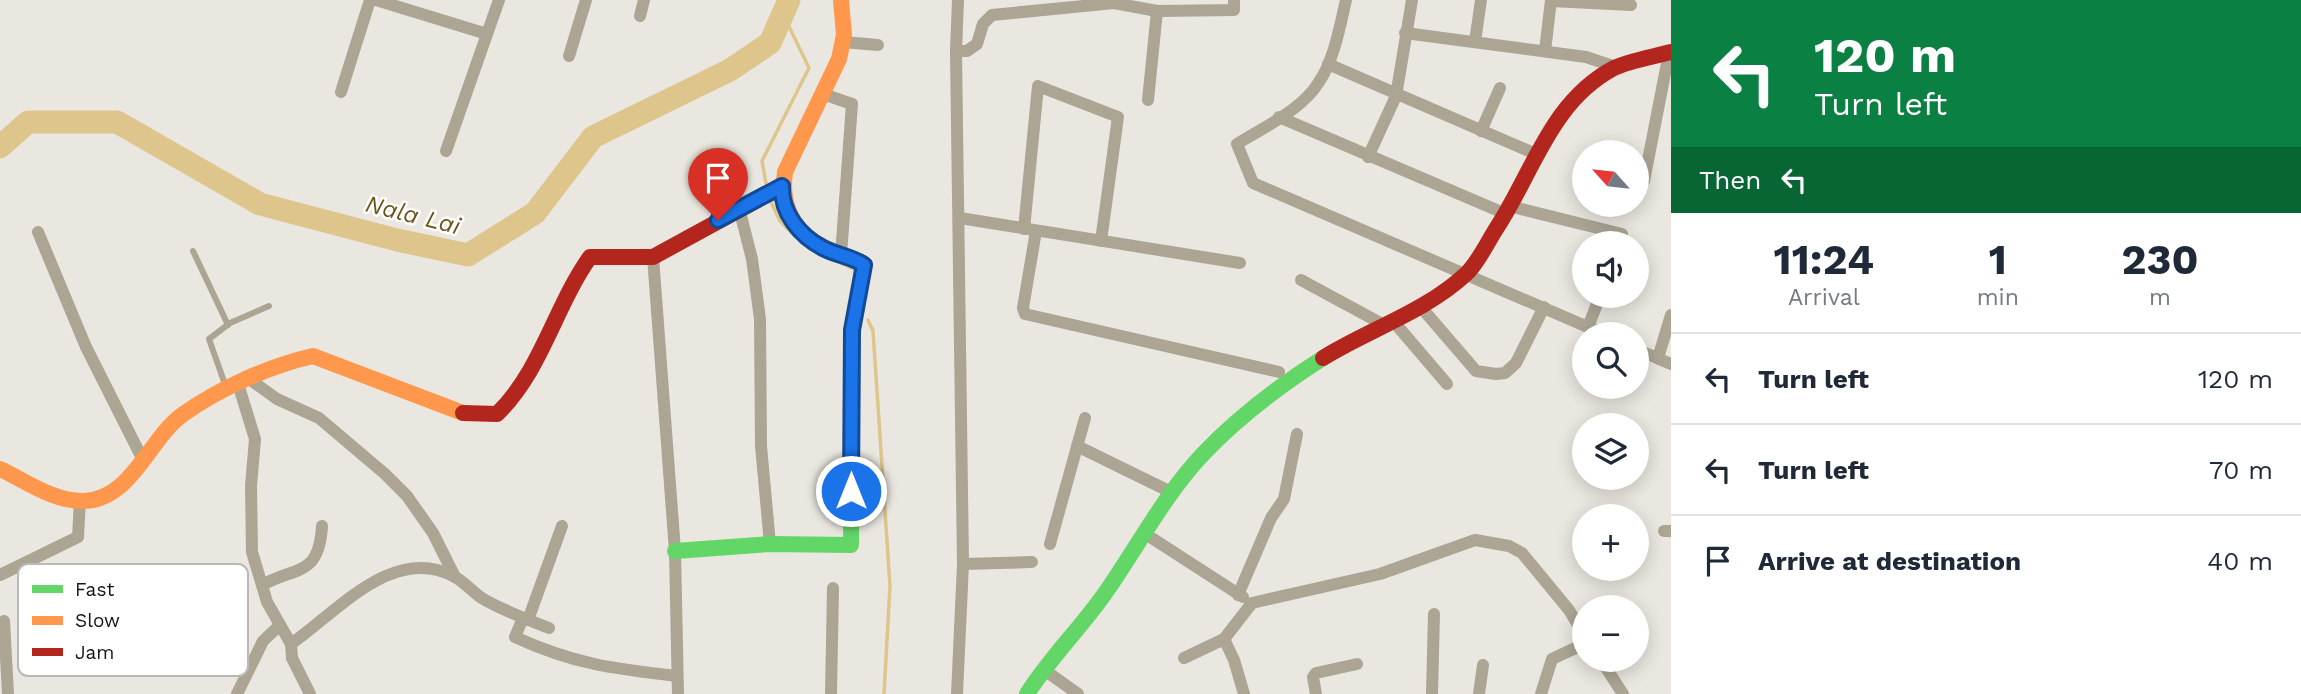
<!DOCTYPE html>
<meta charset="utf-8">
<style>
body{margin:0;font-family:"Work Sans",sans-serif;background:#f2f2f3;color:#1f2937;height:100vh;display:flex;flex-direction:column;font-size:26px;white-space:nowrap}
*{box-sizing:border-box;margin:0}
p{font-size:23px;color:#747a83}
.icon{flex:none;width:38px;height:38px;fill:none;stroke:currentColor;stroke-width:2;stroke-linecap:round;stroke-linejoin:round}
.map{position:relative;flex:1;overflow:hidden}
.drawer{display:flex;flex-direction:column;background:#fff;width:630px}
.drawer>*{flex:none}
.guide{background:#0b8043;color:#fff;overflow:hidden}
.needle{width:46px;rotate:297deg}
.tools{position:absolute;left:1572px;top:140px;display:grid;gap:14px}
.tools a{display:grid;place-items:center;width:77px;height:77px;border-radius:50%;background:#fff;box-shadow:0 4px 18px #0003;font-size:35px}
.pin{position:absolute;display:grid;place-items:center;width:60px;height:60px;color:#fff;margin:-72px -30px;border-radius:50% 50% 50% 0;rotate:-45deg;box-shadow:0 0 7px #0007}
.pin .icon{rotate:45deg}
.me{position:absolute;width:77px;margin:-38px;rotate:0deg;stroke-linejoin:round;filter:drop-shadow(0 0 5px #0008)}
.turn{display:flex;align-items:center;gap:24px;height:147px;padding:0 28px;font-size:32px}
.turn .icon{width:91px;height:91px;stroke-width:2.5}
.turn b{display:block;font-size:49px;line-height:60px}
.then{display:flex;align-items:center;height:66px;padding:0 28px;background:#0003;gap:14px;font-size:26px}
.eta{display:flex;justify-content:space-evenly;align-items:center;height:119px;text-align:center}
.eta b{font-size:42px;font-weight:700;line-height:49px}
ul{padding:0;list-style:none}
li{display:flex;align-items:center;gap:21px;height:91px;padding:0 28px;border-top:2px solid #e0e1e3}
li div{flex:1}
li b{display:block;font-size:26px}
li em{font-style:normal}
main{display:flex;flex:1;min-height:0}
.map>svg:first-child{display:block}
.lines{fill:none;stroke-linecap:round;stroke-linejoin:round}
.stream{stroke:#ddc58b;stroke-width:3.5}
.river{stroke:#ddc58b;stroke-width:23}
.lane{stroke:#aca594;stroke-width:6}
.street{stroke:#aca594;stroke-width:12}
.fast{stroke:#63d668;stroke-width:16}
.slow{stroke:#ff974d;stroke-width:16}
.jam{stroke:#b3261e;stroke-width:16}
.route-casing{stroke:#114b97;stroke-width:18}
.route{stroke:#1a73e8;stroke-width:12}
.labels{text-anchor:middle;stroke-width:5;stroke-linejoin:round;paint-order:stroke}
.water-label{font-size:24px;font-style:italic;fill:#6b5517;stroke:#fff}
.key{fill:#fff;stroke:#b9b9b8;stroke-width:2}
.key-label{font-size:19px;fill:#161511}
</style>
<main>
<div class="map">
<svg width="1671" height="694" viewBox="0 0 1671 694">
<rect width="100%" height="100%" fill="#eae7e0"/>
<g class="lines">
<!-- stream -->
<g class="stream">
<path d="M767 189 762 161 809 68 783 14"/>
<path d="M770 200 780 221 795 236"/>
<path d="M828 257 856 270 855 273"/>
<path d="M868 320 873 331 890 586 884 694"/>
</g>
<!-- river -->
<path class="river" d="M0 147 28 122H117L260 204 397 240 468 255 535 213 593 137 730 70 770 43 789 0"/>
<!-- lane -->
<g class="lane">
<path d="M193 251 228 325"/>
<path d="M227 390 209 339 230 323 269 306"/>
</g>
<!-- street -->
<g class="street">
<path d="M376 0 487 34"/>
<path d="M1346 0C1340 26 1334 60 1319 82 1302 110 1264 127 1237 144L1253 183 1604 334"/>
<path d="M1551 1 1631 5"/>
<path d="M640 16 644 0"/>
<path d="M1405 33 1586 57 1616 67"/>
<path d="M843 42 878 45"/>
<path d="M1475 42 1481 0"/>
<path d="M956 51H967L977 44 983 24 992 15 1114 3 1157 11 1234 10V0"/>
<path d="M1545 51 1551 0"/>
<path d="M569 56 586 0"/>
<path d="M1328 64 1536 154"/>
<path d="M341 92 370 0"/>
<path d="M823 94 852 104 841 255"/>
<path d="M1148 100 1157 11"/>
<path d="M1279 117 1506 214"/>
<path d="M1481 131 1500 88"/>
<path d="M446 151 499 0"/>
<path d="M1368 157 1396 96 1412 0"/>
<path d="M1644 181 1669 53"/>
<path d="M1509 206 1622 234 1619 243"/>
<path d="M739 208 752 259 760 319 761 446 770 544"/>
<path d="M960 218 1240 263"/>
<path d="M1024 229 1038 86 1118 117 1101 241"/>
<path d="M1036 231 1023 308 1025 314 1279 372"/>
<path d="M38 232 86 347 142 458"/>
<path d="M653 257 675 551 678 694"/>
<path d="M1301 280 1386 326"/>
<path d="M1420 306 1476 371 1496 374 1505 373 1516 363 1544 307"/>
<path d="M1394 322 1447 384"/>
<path d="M1588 327 1600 296"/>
<path d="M1636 349 1671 364"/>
<path d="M1658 358 1671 315"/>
<path d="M252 381 277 399 319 418 385 474 407 496 433 533 455 577"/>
<path d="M239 387 255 439 251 486 252 552 267 602 291 644"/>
<path d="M1077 446 1173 493"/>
<path d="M1664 531H1671"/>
<path d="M1144 533 1243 597"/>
<path d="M1050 544 1085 418"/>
<path d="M963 564 1032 562"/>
<path d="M0 575 78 537 80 500"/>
<path d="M262 585C296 566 319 577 322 526"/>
<path d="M1238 595 1271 518 1284 499 1297 434"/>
<path d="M523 618 515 637C573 664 615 669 677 676"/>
<path d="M528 620 562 526"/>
<path d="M4 621 8 694"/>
<path d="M1184 658 1224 639"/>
<path d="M1601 660 1623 694"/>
<path d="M1043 669 1078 694"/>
<path d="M237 694 263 641 280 625"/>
<path d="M310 694 292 658 291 644C337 612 394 543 455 577 466 583 474 594 485 600 505 611 528 620 549 628"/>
<path d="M831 694 833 588"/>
<path d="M957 694 963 564 956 51 958 0"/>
<path d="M1244 694 1234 660 1224 639 1252 603 1380 574 1475 540 1509 546 1522 553 1569 610 1584 635"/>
<path d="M1316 694 1313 677 1316 673 1357 664"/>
<path d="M1432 694 1434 614"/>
<path d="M1479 694 1483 665"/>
<path d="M1541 694 1552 659 1584 644"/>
</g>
<!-- fast -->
<g class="fast">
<path d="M675 551 770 544 851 545 852 427"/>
<path d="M1027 694C1051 656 1083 626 1108 589 1139 544 1166 493 1203 454 1239 416 1279 386 1323 358"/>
</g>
<!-- slow -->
<g class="slow">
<path d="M841 0 844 35 839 59 785 172C780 206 795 236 828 249 840 255 853 257 864 265L852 330V427"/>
<path d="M0 469C26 481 54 502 84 501 131 500 149 439 182 415 218 389 269 366 313 356L463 413"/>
</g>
<!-- jam -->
<g class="jam">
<path d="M1323 358C1370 329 1425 312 1466 274 1478 263 1487 243 1496 229 1533 173 1550 102 1614 68 1631 60 1653 57 1671 52"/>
<path d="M463 413 497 414C542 370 554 308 590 257H653L783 186"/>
</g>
</g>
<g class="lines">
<defs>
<path id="route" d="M718 220 782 186C781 213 800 236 823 248 836 255 853 257 864 265L852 330 851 491"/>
</defs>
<!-- route casing -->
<use href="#route" class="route-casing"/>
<!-- route -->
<use href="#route" class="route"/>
</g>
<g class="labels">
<!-- water labels -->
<g class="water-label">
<text transform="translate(413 215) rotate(14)" y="8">Nala Lai</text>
</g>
</g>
<!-- legend -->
<rect x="18" y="564" width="230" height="112" rx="10" class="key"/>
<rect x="32" y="585" width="31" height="8" fill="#63d668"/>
<rect x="32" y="616" width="31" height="9" fill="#ff974d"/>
<rect x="32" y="648" width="31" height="8" fill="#b3261e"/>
<g class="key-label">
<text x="75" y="596">Fast</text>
<text x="75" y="627">Slow</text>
<text x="75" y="659">Jam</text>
</g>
</svg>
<div class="tools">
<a><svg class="needle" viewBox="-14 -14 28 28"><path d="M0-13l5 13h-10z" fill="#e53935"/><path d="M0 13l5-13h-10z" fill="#747a83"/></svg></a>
<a><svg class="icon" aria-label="sound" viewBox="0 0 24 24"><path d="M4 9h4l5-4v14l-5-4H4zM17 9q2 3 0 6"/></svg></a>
<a><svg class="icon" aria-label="search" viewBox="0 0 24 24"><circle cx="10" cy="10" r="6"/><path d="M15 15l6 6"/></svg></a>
<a><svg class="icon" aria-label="layers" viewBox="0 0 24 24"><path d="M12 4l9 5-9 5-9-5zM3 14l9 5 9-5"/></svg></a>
<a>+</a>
<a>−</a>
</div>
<div class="pin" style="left:718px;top:220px;background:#d93025"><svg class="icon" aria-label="arrive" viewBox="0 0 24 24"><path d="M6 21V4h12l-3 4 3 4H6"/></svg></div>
<svg class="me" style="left:851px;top:491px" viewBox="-20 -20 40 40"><circle r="17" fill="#1a73e8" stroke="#fff" stroke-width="3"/><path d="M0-11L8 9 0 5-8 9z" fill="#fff"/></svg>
</div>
<section class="drawer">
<div class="guide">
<div class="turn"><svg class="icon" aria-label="left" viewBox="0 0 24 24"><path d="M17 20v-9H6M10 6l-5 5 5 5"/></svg><div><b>120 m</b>Turn left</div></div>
<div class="then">Then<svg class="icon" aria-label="left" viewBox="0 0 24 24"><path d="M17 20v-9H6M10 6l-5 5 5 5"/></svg></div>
</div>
<div class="eta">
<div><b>11:24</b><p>Arrival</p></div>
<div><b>1</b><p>min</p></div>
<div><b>230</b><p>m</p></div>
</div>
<ul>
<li><svg class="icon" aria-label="left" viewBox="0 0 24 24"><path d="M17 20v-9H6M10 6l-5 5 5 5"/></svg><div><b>Turn left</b></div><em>120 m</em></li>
<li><svg class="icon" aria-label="left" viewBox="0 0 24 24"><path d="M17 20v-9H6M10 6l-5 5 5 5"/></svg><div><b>Turn left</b></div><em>70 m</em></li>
<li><svg class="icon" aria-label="arrive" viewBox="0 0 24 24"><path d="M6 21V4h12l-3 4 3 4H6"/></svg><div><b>Arrive at destination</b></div><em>40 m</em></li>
</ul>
</section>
</main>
